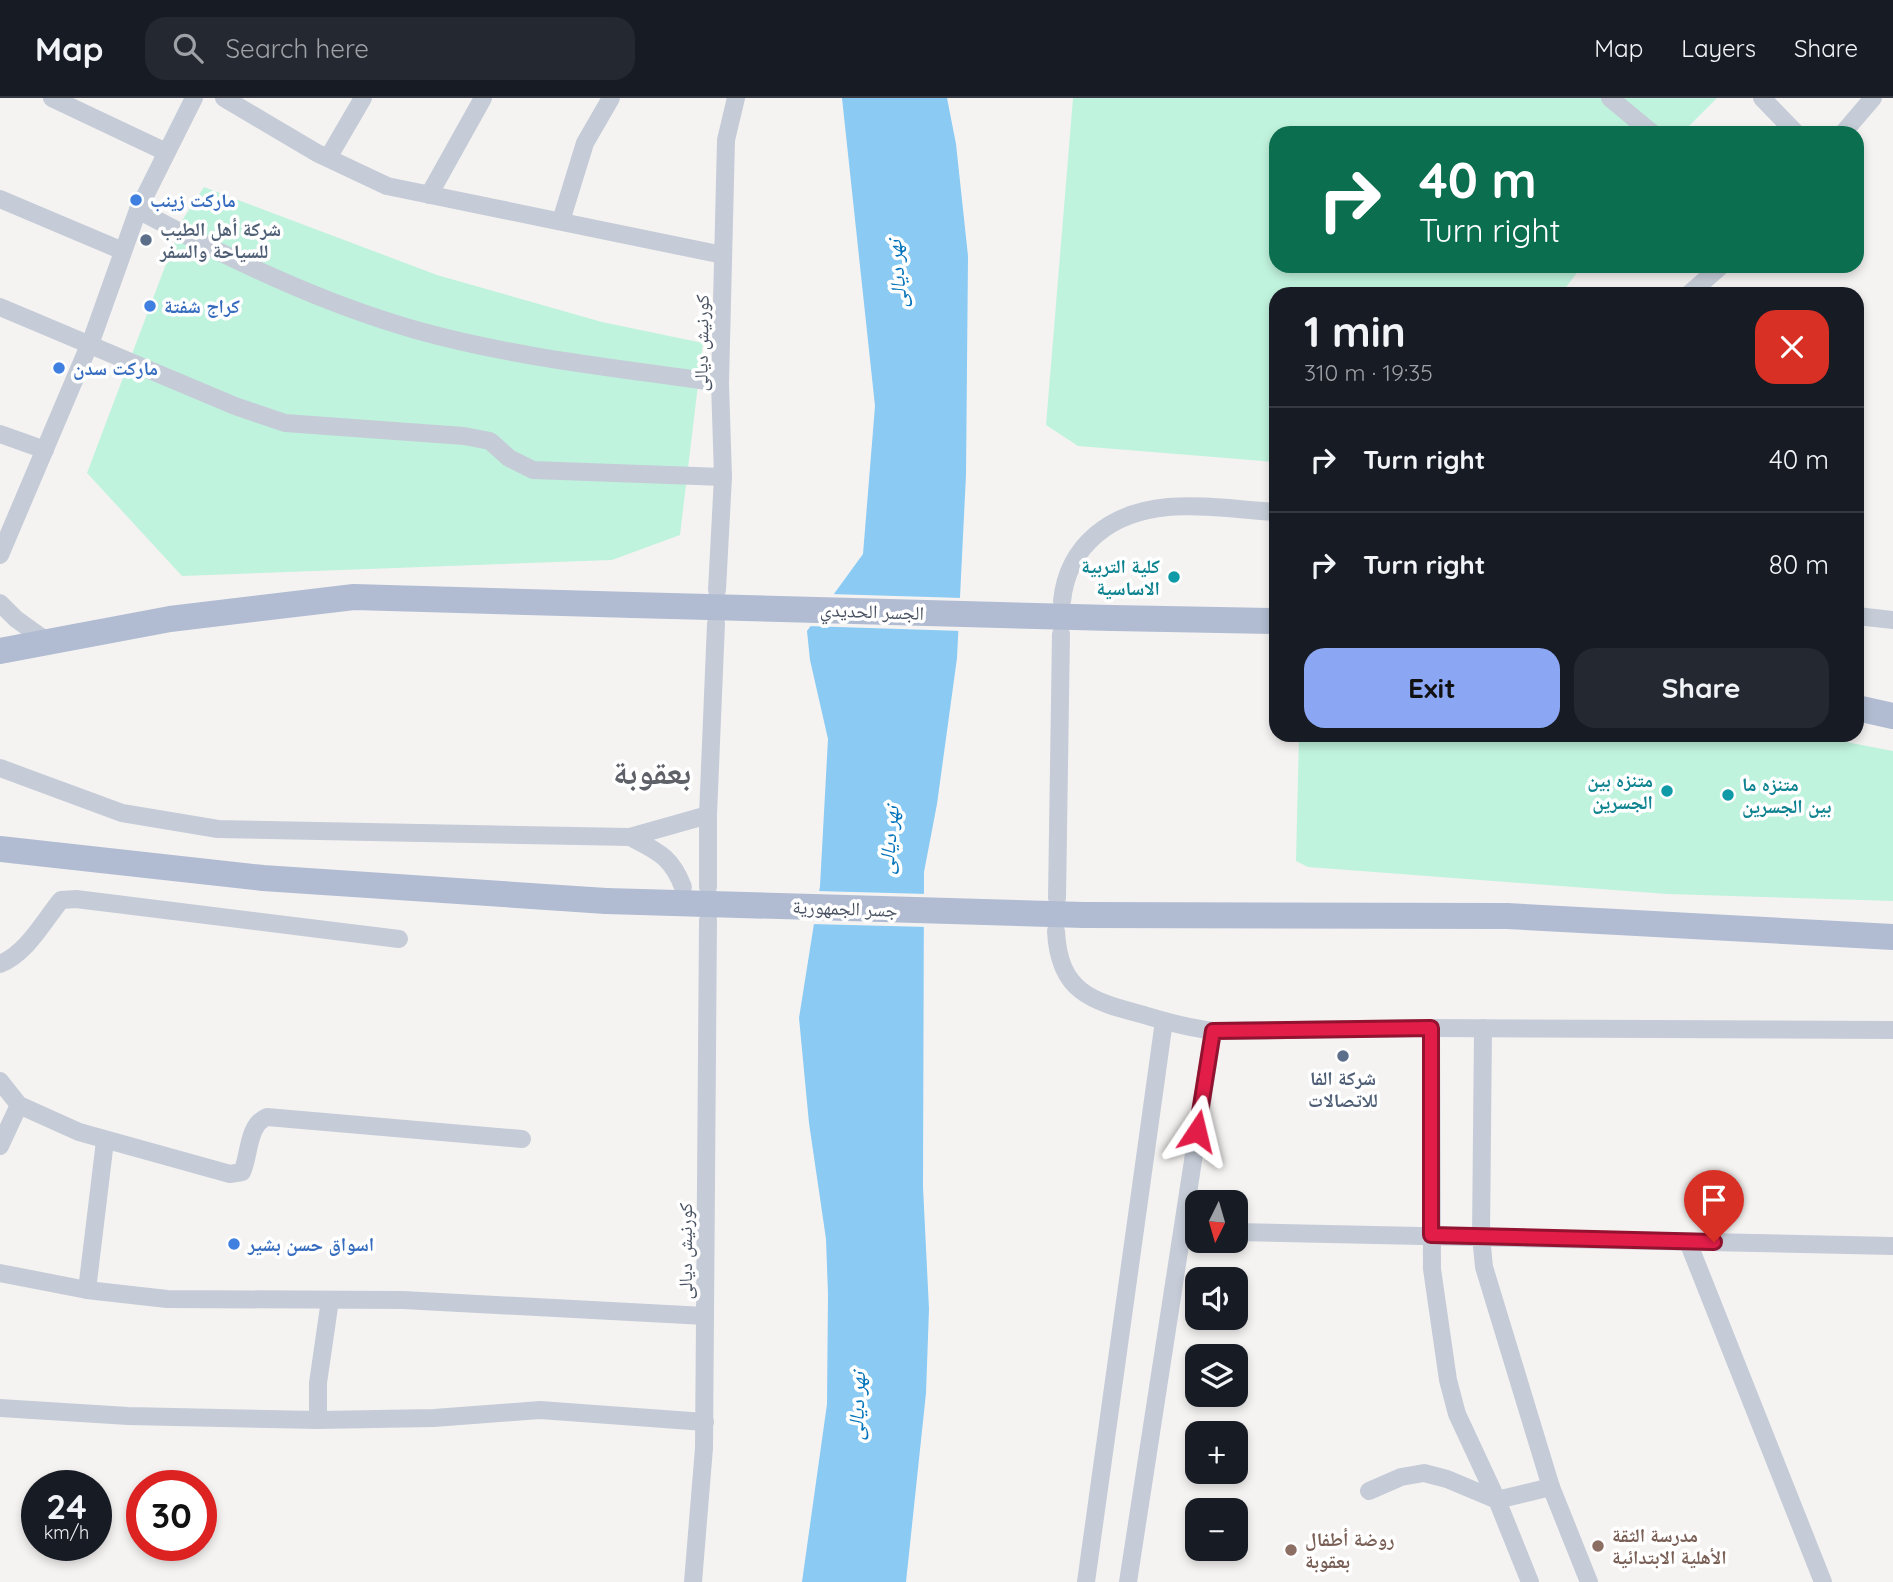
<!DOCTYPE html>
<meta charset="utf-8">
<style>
body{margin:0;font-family:Quicksand,"Noto Naskh Arabic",sans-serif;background:#242831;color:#f1f3f6;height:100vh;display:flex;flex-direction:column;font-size:26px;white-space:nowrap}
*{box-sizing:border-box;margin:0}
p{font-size:23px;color:#9ea1a6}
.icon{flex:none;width:38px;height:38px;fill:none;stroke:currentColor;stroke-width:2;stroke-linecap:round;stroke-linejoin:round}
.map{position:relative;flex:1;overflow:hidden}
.sheet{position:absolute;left:1269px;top:189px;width:595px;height:455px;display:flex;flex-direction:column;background:#171b24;border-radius:21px;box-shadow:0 4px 10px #0003}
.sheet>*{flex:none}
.top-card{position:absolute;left:1269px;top:28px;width:595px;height:147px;border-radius:21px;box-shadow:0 4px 10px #0003;background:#0b6e4f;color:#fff;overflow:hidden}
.needle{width:46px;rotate:185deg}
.fabs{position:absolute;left:1185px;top:1092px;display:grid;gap:14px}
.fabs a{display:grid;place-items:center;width:63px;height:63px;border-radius:14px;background:#171b24;box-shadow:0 4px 10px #0003;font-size:35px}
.speed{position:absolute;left:21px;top:1372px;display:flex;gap:14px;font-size:35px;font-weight:700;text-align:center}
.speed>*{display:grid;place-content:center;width:91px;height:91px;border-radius:50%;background:#171b24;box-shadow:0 4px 10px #0003;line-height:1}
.speed small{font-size:18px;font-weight:400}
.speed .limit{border:10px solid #d22;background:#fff;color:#111}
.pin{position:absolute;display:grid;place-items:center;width:60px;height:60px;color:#fff;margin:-72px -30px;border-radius:50% 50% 50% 0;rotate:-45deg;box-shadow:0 0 7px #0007}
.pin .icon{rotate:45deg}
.me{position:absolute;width:77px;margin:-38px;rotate:10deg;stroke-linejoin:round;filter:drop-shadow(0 0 5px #0008)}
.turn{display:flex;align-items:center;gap:24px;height:147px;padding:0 35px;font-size:32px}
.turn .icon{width:91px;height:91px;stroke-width:2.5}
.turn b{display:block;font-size:49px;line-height:60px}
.round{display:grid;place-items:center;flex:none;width:74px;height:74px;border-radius:21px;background:#242831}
.headline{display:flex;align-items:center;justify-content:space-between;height:119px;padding:0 35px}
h1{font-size:42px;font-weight:700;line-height:52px}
.cta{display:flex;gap:14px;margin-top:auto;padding:14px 35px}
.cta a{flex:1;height:80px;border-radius:21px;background:#8ba7f4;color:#111;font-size:28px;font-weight:700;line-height:80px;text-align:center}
.cta a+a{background:#242831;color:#f1f3f6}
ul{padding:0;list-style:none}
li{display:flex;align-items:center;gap:21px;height:105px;padding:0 35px;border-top:2px solid #363941}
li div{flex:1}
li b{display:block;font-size:26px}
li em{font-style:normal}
header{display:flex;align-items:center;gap:42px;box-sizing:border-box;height:98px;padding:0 35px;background:#171b24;border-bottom:2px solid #363941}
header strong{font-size:33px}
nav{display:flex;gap:38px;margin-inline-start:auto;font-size:24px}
.search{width:490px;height:63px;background:#242831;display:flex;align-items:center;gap:18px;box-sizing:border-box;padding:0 24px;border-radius:21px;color:#9ea1a6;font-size:26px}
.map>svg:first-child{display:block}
.green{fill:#c0f3dd}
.water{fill:#8acaf3}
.pier{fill:#f5f3f2}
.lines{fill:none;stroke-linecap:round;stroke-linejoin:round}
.minor{stroke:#c5ccd7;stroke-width:18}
.primary{stroke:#b1bcd2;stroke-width:26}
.primary-bridge{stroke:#b1bcd2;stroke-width:26}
.route-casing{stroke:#92132f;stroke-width:18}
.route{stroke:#e11d48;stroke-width:12}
.shop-dot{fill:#3f7fe0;stroke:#fff;stroke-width:2.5}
.service-dot{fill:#5c6f8a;stroke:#fff;stroke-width:2.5}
.culture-dot{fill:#0f9aa8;stroke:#fff;stroke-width:2.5}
.education-dot{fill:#8d6e63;stroke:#fff;stroke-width:2.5}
.labels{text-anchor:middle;stroke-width:7;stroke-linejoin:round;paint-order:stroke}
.shop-label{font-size:19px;font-weight:bold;fill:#366cbe;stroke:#fff;text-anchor:start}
.service-label{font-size:19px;font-weight:bold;fill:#4e5e75;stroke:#fff;text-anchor:start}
.street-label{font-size:19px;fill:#485161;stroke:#fff}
.culture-label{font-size:19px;font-weight:bold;fill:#0d838f;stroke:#fff;text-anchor:end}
.education-label{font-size:19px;font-weight:bold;fill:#785e54;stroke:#fff;text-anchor:start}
.water-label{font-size:21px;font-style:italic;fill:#0273ba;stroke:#fff}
.town-label{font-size:33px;font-weight:bold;fill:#5e6168;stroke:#fff}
</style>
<header>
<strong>Map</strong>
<div class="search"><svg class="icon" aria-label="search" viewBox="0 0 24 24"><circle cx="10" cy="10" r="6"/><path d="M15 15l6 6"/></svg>Search here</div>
<nav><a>Map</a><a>Layers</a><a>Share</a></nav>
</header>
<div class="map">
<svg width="1893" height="1484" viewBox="0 0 1893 1484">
<rect width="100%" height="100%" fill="#f5f3f2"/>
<!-- green -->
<g class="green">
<path d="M1073 0H1717L1682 35H1276V168H1582L1561 196H1276V364L1078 348 1046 327Z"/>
<path d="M204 89 437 177 602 224 703 245 680 437 612 462 182 478 87 375 183 121Z"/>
<path d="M1299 637H1810L1893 653V803L1667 796 1308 769 1296 763Z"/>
</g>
<!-- water -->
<path class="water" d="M842 0H947L956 46 968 158 966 377 957 560 937 706 924 774 923 1089 929 1211 926 1295 906 1484H802L827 1306 828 1196 826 1141 809 1025 799 920 820 788 828 641 810 562 807 533 863 456 875 308Z"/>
<!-- pier -->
<g class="pier">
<path d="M830 496 963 500 962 533 807 528Z"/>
<path d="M816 793 928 796V829L811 826Z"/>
</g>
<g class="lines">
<!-- minor -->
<g class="minor">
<path d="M52 0 166 54"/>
<path d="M224 0 317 55 387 88 723 157"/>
<path d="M1610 0 1652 35"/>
<path d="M1762 0 1796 35"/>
<path d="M1843 35 1873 0"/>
<path d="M328 60 363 0"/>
<path d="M429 97 483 0"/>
<path d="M0 101 123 153"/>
<path d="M138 112C228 160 318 204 416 232 515 260 619 270 720 285"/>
<path d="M561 123 585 45 611 0"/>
<path d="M1689 196 1721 168"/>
<path d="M0 209 235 308 285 325 464 338 490 343 509 360 533 372 723 379"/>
<path d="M0 336 45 352"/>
<path d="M0 457 93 238 138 112 194 0"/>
<path d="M717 492 723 379 720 285 726 42 736 0"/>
<path d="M1062 503C1068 446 1112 414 1168 409 1203 406 1241 412 1276 414"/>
<path d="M0 505 16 521 48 544"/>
<path d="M1857 518 1893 522"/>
<path d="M0 670 122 715 218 731 630 739 708 717"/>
<path d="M630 739C657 753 671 758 683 789"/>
<path d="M708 789V717L716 525"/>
<path d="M1057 800 1061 536"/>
<path d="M1056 833C1059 895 1092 903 1144 917 1167 924 1190 930 1213 933L1431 930 1893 932"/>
<path d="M0 866C27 855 43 824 61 802L76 801 399 841"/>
<path d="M1431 930 1432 1171 1448 1282 1457 1316 1497 1402 1530 1484"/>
<path d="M1483 930 1481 1138 1484 1169 1551 1389 1589 1484"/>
<path d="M0 983 19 1007 79 1034 230 1076 242 1074C250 1057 247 1027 267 1019L522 1041"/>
<path d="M0 1048 19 1007"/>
<path d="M1236 1134 1893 1148"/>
<path d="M1688 1144 1823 1484"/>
<path d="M0 1175 87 1192 167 1201 403 1202 705 1218"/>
<path d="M87 1192 105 1043"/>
<path d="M0 1310 128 1318 318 1322 434 1320 540 1312 705 1324"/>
<path d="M318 1322V1285L330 1202"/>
<path d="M1369 1393 1401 1379 1424 1375 1447 1381 1497 1402 1551 1389"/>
<path d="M693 1484 704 1350 708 822"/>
<path d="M1086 1484 1164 923"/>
<path d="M1128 1484 1213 933"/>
</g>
<!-- primary -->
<g class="primary">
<path d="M1112 520 1276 523"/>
<path d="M0 553 170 521 354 499 633 507"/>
<path d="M1857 610 1893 618"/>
<path d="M0 751 263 780 606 803"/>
<path d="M1084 817 1507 818 1893 839"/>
</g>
<!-- primary-bridge -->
<g class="primary-bridge">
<path d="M633 507 1112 520"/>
<path d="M606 803 1084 817"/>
</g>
</g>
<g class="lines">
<defs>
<path id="route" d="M1197 1033 1213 933 1431 930V1137L1714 1144"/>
</defs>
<!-- route casing -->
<use href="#route" class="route-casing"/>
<!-- route -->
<use href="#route" class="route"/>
</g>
<!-- markers -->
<g class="shop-dot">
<circle cx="136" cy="102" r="7"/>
<circle cx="150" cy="208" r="7"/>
<circle cx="59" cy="270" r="7"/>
<circle cx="234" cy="1146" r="7"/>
</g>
<g class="service-dot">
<circle cx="146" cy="142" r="7"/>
<circle cx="1343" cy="958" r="7"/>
</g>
<g class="culture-dot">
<circle cx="1174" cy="479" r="7"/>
<circle cx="1667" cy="693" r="7"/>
<circle cx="1728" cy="697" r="7"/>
</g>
<g class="education-dot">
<circle cx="1598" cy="1448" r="7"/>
<circle cx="1291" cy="1452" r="7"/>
</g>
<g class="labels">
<!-- shop labels -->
<g class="shop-label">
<text x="150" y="109">ماركت زينب</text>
<text x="164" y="215">كراج شفتة</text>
<text x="73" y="277">ماركت سدن</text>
<text x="248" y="1153">اسواق حسن بشير</text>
</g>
<!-- service labels -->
<g class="service-label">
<text x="160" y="138">شركة أهل الطيب<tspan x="160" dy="22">للسياحة والسفر</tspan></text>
<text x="1343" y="987" text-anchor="middle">شركة الفا<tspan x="1343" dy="22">للاتصالات</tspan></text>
</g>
<!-- street labels -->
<g class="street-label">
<text transform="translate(701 245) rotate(-89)" y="7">كورنيش ديالى</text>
<text transform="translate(872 513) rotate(2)" y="7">الجسر الحديدي</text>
<text transform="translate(845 810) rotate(2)" y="7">جسر الجمهورية</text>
<text transform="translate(685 1153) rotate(-90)" y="7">كورنيش ديالى</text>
</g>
<!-- culture labels -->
<g class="culture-label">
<text x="1160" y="475">كلية التربية<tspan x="1160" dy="22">الاساسية</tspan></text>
<text x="1653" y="689">متنزه بين<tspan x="1653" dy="22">الجسرين</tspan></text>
<text x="1742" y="693" text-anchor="start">متنزه ما<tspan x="1742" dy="22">بين الجسرين</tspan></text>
</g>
<!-- education labels -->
<g class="education-label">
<text x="1612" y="1444">مدرسة الثقة<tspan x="1612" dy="22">الأهلية الابتدائية</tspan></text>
<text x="1305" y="1448">روضة أطفال<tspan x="1305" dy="22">بعقوبة</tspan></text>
</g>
<!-- water labels -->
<g class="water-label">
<text transform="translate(897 176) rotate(-95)" y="7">نهر ديالى</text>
<text transform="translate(889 742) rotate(-85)" y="7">نهر ديالى</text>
<text transform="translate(857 1308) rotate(-88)" y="7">نهر ديالى</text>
</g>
<!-- town labels -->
<g class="town-label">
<text x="652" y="686">بعقوبة</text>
</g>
</g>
</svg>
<div class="fabs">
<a><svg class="needle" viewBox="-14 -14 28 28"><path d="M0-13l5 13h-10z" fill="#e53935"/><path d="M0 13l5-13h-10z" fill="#9ea1a6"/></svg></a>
<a><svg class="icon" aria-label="sound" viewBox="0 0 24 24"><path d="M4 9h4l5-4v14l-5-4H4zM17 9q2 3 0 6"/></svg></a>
<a><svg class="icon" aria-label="layers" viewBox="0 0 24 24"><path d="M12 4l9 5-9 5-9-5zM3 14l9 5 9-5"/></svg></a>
<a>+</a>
<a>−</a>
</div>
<div class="speed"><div>24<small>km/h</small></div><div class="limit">30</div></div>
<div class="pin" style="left:1714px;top:1144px;background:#d93025"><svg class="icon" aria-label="arrive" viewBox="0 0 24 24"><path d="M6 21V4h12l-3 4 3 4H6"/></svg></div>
<svg class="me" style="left:1197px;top:1033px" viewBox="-20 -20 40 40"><path d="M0-17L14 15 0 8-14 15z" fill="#e11d48" stroke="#fff" stroke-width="4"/></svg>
<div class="top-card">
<div class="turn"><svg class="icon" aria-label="right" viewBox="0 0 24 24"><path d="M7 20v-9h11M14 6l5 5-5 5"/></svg><div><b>40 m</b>Turn right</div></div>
</div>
<section class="sheet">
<div class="headline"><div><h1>1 min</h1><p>310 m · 19:35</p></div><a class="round" style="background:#d93025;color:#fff"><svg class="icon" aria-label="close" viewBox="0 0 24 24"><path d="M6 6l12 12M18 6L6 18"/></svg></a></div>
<ul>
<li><svg class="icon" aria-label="right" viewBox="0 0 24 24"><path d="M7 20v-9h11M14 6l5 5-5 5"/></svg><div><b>Turn right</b></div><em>40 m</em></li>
<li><svg class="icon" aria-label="right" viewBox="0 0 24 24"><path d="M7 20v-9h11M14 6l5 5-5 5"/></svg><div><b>Turn right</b></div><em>80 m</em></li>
</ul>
<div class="cta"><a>Exit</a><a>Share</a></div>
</section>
</div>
